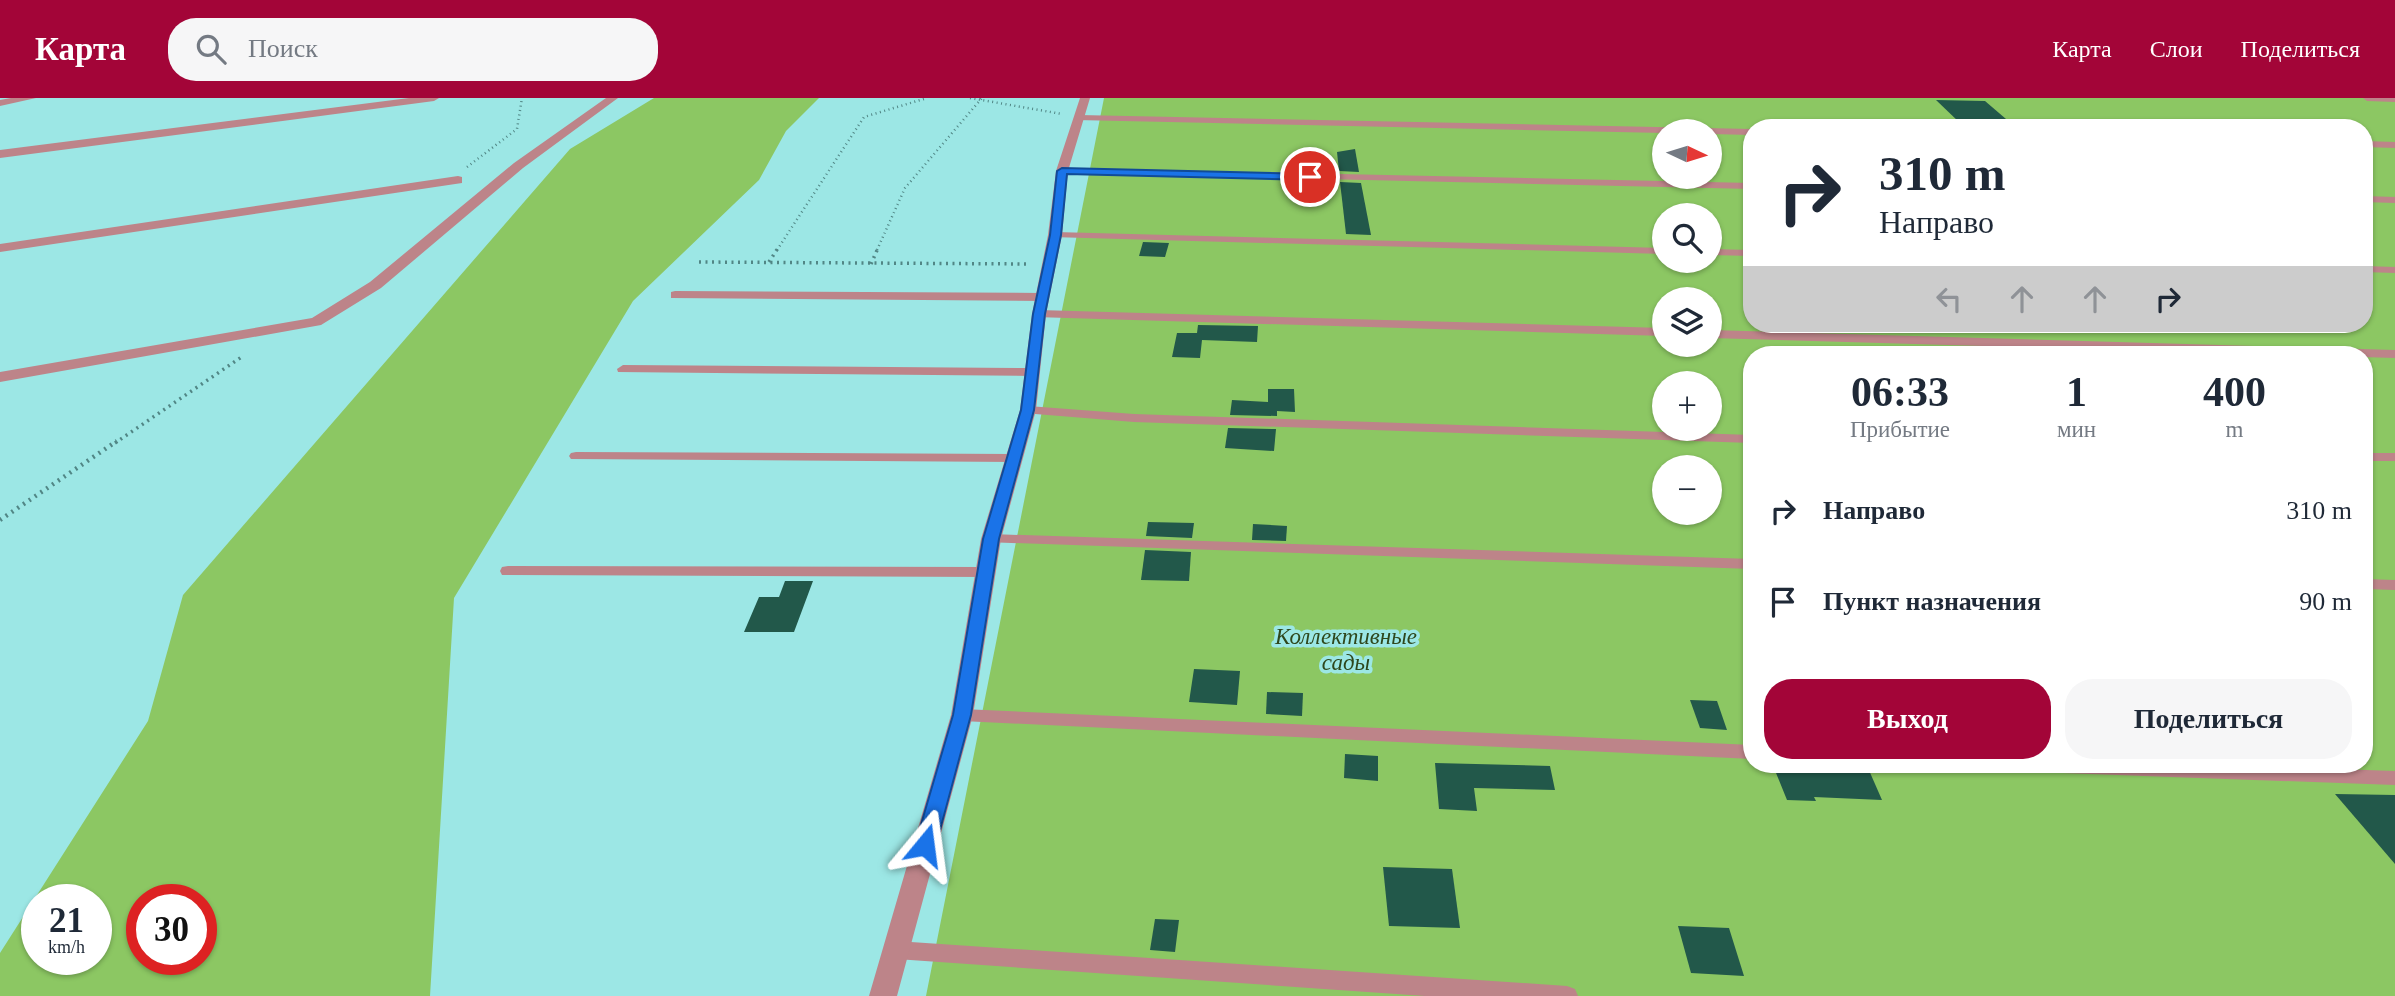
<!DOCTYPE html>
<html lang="ru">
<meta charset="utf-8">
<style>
body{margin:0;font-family:"Times New Roman",serif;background:#f6f6f7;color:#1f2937;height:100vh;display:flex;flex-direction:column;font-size:26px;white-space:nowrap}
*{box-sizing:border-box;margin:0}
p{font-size:23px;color:#747a83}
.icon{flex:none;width:38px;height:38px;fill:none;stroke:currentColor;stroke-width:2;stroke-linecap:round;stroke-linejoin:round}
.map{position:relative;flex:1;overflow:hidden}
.details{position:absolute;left:1743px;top:248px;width:630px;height:427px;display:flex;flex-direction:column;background:#fff;border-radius:28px;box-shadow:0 2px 5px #0004}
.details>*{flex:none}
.hud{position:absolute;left:1743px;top:21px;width:630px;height:214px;border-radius:28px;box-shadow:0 2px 5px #0004;background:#fff;color:#1f2937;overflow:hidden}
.needle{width:46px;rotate:94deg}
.tools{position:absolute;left:1652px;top:21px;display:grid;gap:14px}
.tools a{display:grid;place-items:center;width:70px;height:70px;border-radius:50%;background:#fff;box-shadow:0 2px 5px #0004;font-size:35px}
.speed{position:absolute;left:21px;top:786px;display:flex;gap:14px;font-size:35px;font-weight:700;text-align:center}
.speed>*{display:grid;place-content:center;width:91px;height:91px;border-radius:50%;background:#fff;box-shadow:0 2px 5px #0004;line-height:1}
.speed small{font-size:18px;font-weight:400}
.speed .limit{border:10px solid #d22;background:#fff;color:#111}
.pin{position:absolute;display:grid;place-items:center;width:60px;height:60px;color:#fff;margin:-30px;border:4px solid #fff;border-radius:50%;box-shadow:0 2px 7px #0007}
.me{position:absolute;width:77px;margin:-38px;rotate:16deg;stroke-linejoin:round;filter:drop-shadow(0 0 5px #0008)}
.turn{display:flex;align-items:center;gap:24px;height:147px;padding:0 21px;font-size:32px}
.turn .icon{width:91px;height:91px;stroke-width:2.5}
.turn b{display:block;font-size:49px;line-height:60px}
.lanes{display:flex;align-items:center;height:66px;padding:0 21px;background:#0003;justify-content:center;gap:35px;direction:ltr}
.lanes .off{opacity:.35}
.eta{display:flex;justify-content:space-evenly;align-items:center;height:119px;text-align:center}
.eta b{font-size:42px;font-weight:700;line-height:49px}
.primary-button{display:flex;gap:14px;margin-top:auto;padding:14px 21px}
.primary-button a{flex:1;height:80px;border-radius:28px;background:#a30538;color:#fff;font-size:28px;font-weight:700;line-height:80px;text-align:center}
.primary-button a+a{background:#f6f6f7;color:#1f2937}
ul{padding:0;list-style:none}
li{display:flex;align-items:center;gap:21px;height:91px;padding:0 21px}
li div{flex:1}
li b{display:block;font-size:26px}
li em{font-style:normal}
header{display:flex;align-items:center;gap:42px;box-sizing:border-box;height:98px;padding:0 35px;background:#a30538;color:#fff}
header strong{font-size:33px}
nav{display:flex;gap:38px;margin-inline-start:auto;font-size:24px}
.search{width:490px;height:63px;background:#f6f6f7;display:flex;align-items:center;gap:18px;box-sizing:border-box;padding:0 24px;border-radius:28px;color:#747a83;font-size:26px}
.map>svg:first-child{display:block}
.green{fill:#8cc763;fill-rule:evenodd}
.building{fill:#22584a}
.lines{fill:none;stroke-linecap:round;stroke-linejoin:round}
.path-far2{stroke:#518685;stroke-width:2.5;stroke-dasharray:1 3.5;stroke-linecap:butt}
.path-far1{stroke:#518685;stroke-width:3.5;stroke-dasharray:2 4.5;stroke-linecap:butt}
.path{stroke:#518685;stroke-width:4.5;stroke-dasharray:2 5;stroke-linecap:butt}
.service{fill:#bd8489;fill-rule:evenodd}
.minor{fill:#bd8489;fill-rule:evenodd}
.route{fill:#1a73e8;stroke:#114b97;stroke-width:2}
.labels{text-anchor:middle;stroke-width:7;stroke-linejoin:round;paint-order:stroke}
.park-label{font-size:23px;font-style:italic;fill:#2e471c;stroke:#9ce7e5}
</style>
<header>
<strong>Карта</strong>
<div class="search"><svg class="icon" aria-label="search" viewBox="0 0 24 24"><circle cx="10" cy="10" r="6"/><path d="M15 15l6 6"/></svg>Поиск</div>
<nav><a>Карта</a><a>Слои</a><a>Поделиться</a></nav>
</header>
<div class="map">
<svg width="2395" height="898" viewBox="0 0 2395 898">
<rect width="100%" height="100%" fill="#9ce7e5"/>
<!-- green -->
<g class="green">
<path d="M654 0H819L786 33 759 82 633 203 454 500 430 898H0V855L148 623 183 497 570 51ZM37 802H96V861H37ZM142 802H201V861H142Z"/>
<path d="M1104 0H2395V898H926ZM1752 30H2364V226H1752ZM1664 33H1710V79H1664ZM1664 117H1710V163H1664ZM1664 201H1710V247H1664ZM1752 257H2364V667H1752ZM1664 285H1710V331H1664ZM1664 369H1710V415H1664Z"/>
</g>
<!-- building -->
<g class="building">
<path d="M1936 2 1985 3 2013 27 1961 26Z"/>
<path d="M1355 51 1359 74 1339 73 1337 54Z"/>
<path d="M1340 84 1361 85 1371 137 1346 136Z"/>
<path d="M1143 144 1169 145 1165 159 1139 158Z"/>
<path d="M1198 227 1258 228 1257 244 1202 242 1200 260 1172 259 1177 235H1197Z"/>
<path d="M1268 291H1294L1295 314 1277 313V318L1230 317 1232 302 1268 304Z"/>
<path d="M1228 330 1276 331 1274 353 1225 350Z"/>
<path d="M1148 424 1194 425 1192 440 1146 438Z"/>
<path d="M1253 426 1287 428 1286 443 1252 442Z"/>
<path d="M1145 452 1191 454 1189 483 1141 482Z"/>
<path d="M785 483H813L794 534H744L759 499H779Z"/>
<path d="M1194 571 1240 573 1237 607 1189 604Z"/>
<path d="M1267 594 1303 595 1302 618 1266 616Z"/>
<path d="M1690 602 1717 603 1727 632 1700 630Z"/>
<path d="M1345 656 1378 658V683L1344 680Z"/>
<path d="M1435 665 1550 668 1555 692 1474 690 1477 713 1439 711Z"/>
<path d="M1839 669 1868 670 1882 702 1814 699 1816 703 1787 702 1774 670 1841 673Z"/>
<path d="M2335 696 2395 697V766Z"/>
<path d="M1383 769 1452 771 1460 830 1389 828Z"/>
<path d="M1155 821 1179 822 1175 854 1150 852Z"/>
<path d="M1678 828 1729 830 1744 878 1691 875Z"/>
</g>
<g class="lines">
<!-- path-far2 -->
<g class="path-far2">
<path d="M970 0 1062 16"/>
<path d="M467 69 517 31 522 0"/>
<path d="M777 152 864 19 927 0"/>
<path d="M877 152 905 90 982 0"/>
</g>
<!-- path-far1 -->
<g class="path-far1">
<path d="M699 164 1028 166"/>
<path d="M769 164 778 150"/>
<path d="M871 166 878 150"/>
<path d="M115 345 243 258"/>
</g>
<!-- path -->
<path class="path" d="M0 422 117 343"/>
<!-- service -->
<g class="service">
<path d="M2363 0H2395V4L2367 3Z"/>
<path d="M1079 17 1752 31V37L1710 36V33L1664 35 1076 22V18Z"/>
<path d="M2364 43 2395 44V50L2364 49Z"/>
<path d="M1062 70 1752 85V91L1059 75 1057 73Z"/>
<path d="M2364 98 2395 99V105L2364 104Z"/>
<path d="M1055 134 1664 150V156L1051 139 1050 137Z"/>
<path d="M1710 151 1752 152V158L1710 157Z"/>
<path d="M2364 168 2395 169V175L2364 174Z"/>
<path d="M675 193 1043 195 1049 199 1043 203 671 200V194Z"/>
<path d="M1039 212 1664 230V238L1035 219 1033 216Z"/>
<path d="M1710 232 2395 252V260L1710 240Z"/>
<path d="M623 267 1032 270 1039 274 1032 278 618 274 617 271Z"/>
<path d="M1028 308 1134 316 1752 337V345L1134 324 1023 315 1021 312 1023 309Z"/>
<path d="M576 354 1014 356 1021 360 1014 364 571 361 569 358 571 355Z"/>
<rect x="2364" y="355" width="31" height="8"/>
<path d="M991 436 1752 461V471L985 444 983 441 985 438Z"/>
<path d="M508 468 985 469 993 474 985 479 502 477 500 473 502 469Z"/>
<path d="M2364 481 2395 482V492L2364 491Z"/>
<path d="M962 611 1752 647V661L962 623 956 622 953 617 956 612Z"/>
<path d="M2025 667H2224L2395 673V687L2035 674 2028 672Z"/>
<path d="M896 843 1567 888 1575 891 1578 898H1425L896 861 888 859 885 852 888 845Z"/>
</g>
<!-- minor -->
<g class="minor">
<path d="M11 0H36L0 8V2Z"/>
<path d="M409 0H439L434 3 0 60V52Z"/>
<path d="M606 0H618L523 70 381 190 321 227 0 284V274L312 220 370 184 514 65Z"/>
<path d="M1080 0H1090L1068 73 1062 137 1046 216 1036 312 1001 441 973 617 897 898H869L951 617 981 441 1020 312 1032 216 1048 137 1056 73Z"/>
<path d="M458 78 462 79V85L0 154V146Z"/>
</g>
</g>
<!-- route -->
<path class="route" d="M1062 70 1310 76 1315 79 1310 82 1067 76 1061 137 1045 216 1034 312 999 441 971 617 936 747 933 753H918L915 747 953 617 983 441 1021 312 1033 216 1050 137 1057 73Z"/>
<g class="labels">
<!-- park labels -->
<g class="park-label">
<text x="1346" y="546">Коллективные<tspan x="1346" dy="26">сады</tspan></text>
</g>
</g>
</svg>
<div class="tools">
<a><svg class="needle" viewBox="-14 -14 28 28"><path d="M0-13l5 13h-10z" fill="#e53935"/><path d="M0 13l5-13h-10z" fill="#747a83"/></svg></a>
<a><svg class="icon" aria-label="search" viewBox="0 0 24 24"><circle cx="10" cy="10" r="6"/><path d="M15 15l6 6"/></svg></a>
<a><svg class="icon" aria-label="layers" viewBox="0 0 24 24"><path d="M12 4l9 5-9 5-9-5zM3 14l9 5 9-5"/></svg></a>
<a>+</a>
<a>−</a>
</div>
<div class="speed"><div>21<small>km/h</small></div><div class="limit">30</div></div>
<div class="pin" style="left:1310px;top:79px;background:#d93025"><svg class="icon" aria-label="arrive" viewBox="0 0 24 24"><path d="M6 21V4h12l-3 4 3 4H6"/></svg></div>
<svg class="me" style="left:925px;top:747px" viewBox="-20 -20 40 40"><path d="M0-17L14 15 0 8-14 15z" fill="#1a73e8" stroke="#fff" stroke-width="4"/></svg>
<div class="hud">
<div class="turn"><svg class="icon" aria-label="right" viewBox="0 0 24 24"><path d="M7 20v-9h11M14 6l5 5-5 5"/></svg><div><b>310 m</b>Направо</div></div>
<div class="lanes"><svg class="icon off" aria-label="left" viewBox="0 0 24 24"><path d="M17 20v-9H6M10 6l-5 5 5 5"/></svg><svg class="icon off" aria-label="ahead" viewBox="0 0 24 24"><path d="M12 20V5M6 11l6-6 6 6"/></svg><svg class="icon off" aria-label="ahead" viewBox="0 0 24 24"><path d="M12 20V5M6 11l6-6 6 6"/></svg><svg class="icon" aria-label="right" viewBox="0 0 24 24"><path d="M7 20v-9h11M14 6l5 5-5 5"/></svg></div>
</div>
<section class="details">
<div class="eta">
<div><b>06:33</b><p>Прибытие</p></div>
<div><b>1</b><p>мин</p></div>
<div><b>400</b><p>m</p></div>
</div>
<ul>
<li><svg class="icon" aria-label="right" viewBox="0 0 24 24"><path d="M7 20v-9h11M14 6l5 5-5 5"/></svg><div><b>Направо</b></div><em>310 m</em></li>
<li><svg class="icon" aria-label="arrive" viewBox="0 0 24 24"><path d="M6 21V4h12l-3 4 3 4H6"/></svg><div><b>Пункт назначения</b></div><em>90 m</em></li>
</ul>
<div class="primary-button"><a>Выход</a><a>Поделиться</a></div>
</section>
</div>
